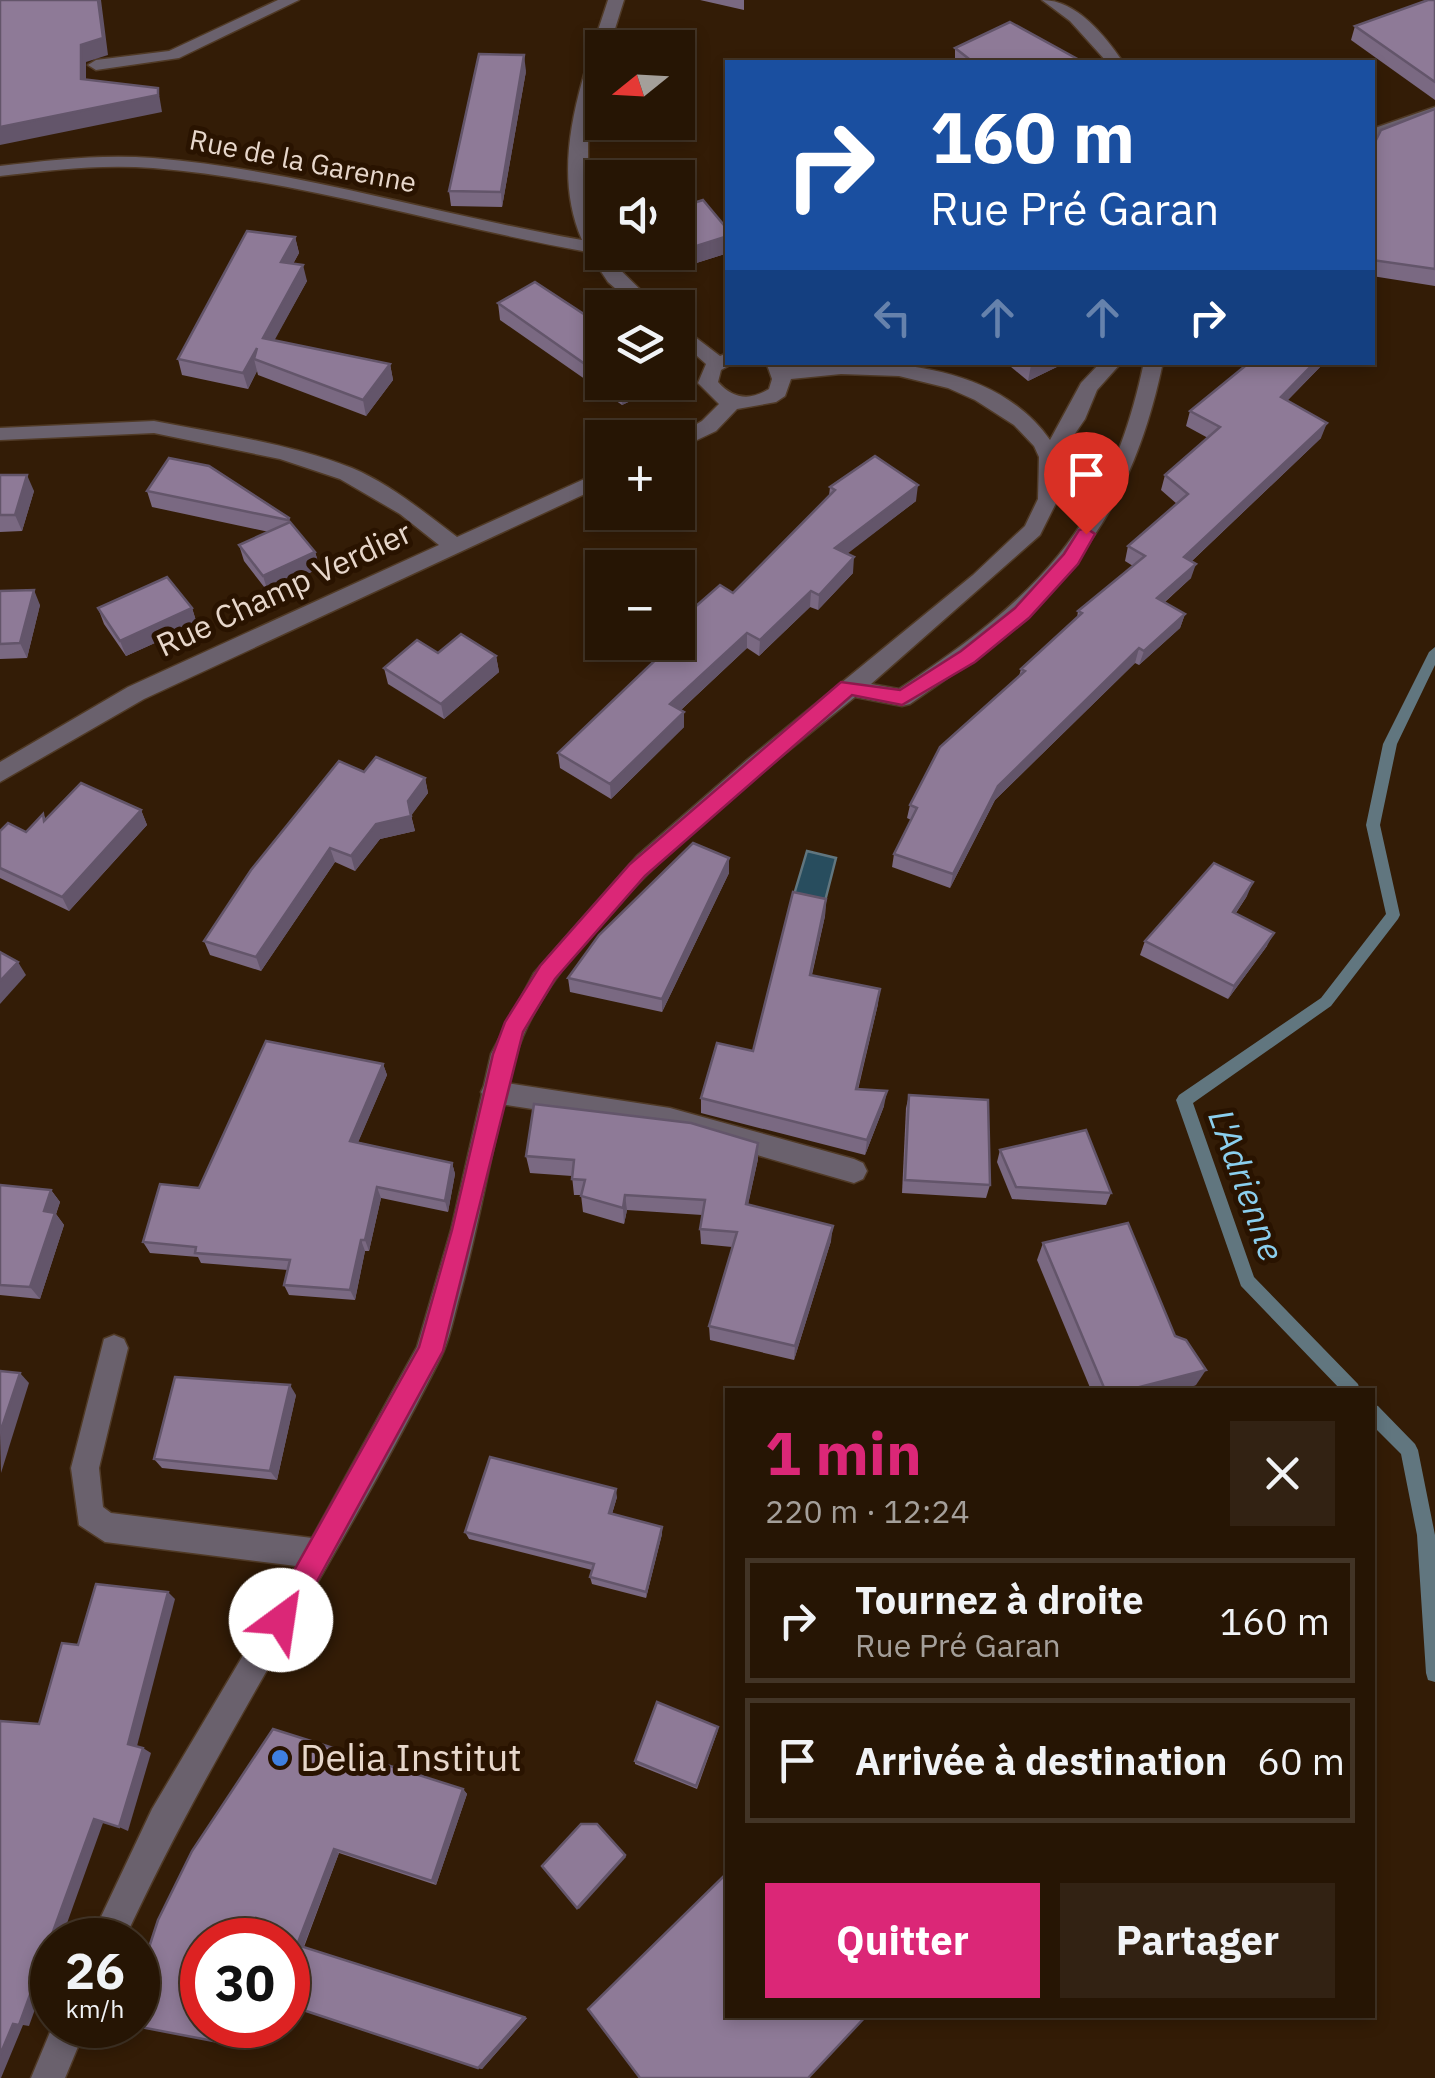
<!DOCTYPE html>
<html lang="fr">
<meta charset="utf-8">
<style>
body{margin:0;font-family:"IBM Plex Sans",sans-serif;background:#322213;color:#f1f3f6;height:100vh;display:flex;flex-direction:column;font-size:38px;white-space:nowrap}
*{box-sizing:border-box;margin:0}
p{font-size:32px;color:#a49f9a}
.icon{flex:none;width:55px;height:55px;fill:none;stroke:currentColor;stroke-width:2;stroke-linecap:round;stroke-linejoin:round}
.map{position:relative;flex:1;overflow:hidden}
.drawer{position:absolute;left:725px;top:1388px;width:650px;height:630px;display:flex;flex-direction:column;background:#261504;border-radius:0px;box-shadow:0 5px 15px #0003,0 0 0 2px #423426}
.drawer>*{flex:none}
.guide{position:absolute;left:725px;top:60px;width:650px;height:305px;border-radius:0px;box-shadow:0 5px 15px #0003,0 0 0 2px #423426;background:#1a4fa0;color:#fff;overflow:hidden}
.needle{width:65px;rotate:252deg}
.buttons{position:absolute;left:585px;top:30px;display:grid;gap:20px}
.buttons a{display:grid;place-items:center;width:110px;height:110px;border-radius:0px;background:#261504;box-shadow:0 5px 15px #0003,0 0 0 2px #423426;font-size:50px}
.speed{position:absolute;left:30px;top:1918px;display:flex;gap:20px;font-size:50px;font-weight:700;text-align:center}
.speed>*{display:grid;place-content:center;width:130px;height:130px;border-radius:50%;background:#261504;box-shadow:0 5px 15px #0003,0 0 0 2px #423426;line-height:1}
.speed small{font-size:25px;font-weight:400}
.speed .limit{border:15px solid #d22;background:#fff;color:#111}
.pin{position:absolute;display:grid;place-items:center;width:85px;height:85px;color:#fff;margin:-102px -42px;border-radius:50% 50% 50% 0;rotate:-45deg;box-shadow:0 0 10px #0007}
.pin .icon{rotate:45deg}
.me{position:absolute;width:110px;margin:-55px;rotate:31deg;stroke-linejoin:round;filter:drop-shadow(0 0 8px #0008)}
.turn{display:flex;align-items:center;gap:35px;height:210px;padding:0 40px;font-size:45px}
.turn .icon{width:130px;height:130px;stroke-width:2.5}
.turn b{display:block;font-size:70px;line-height:85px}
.lanes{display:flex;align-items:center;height:95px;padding:0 40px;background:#0003;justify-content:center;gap:50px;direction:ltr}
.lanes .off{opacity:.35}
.round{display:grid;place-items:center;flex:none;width:105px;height:105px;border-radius:0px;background:#322213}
.overview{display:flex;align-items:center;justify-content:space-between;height:170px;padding:0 40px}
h1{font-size:60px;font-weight:800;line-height:75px;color:#db2777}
.action{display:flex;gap:20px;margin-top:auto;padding:20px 40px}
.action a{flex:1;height:115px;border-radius:0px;background:#db2777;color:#fff;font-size:40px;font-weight:800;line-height:115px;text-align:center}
.action a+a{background:#322213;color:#f1f3f6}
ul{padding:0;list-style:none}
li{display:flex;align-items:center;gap:30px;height:125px;margin:0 20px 15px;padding:0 20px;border:5px solid #423426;border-radius:0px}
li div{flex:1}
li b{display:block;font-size:38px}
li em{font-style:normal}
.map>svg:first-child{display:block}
.water{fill:#284d5e;stroke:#61767f;stroke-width:2.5}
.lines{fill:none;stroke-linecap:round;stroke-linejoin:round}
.stream{fill:#61767f;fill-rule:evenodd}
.lane-casing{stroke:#503a26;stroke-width:3}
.street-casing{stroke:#503a26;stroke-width:3}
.lane{fill:#6a616d;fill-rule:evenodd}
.street{fill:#6a616d;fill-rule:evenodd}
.wall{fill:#7a6982}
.shaded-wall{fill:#63556a}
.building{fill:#8e7a97;stroke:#63556a;stroke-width:2.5}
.route{fill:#db2777;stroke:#8e194d;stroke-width:2.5}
.shop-dot{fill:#3f7fe0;stroke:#291300;stroke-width:4}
.labels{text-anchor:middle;stroke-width:10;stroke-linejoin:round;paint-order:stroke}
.far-street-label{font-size:28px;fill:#e7d7cb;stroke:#291300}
.street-label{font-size:32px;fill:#e7d7cb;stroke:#291300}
.water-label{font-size:35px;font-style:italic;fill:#8bcfee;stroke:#291300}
.near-poi-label{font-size:38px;fill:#e7d7cb;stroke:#291300;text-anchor:start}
</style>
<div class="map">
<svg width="1435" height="2078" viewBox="0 0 1435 2078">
<rect width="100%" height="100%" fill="#331c06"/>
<!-- water -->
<path class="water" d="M807 851 836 858 824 905 793 898Z"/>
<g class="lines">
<!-- stream -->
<g class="stream">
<path d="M1435 647V665L1397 744 1380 825 1400 915 1398 919 1331 1006 1193 1103 1254 1277 1358 1384 1360 1390H1341L1241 1286 1176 1100 1179 1095 1321 998 1386 914 1366 825 1383 744 1429 652Z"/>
<path d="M1372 1404 1378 1406 1415 1444 1418 1450 1435 1535V1682L1428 1680 1426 1673 1417 1535 1401 1454 1372 1425Z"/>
</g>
<defs>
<path id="lane" d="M494 1081 670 1108 854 1159 863 1163 867 1171 863 1179 854 1183 670 1130 494 1103 485 1100 481 1092 485 1084Z"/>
<g id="street">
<path d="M278 0H299L179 58 96 70 88 65 96 60 169 51Z"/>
<path d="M608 0H624L609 48H602V68L588 134V202L602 252 659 308H638L608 282 588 252C443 226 300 180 153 168 101 164 51 170 0 176V166C51 160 101 154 153 158 298 170 439 215 582 240 548 163 584 74 608 0Z"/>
<path d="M1042 0C1077 0 1105 36 1123 62H1107L1070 21Z"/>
<path d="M1435 107V118L1372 140V129Z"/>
<path d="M678 324 720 356 728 353V362H735L721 370 718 382C733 399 750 401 769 389L772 379 766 362H782L785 367C873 357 993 359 1050 440L1081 383 1101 362H1122L1097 390 1085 419 1059 457 1058 499 1040 535 871 684 899 689C1036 598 1109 528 1144 362H1163C1128 531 1049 610 910 704L902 706 855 697C757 776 551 934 516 1056 494 1133 482 1213 461 1291 454 1315 450 1341 438 1363 339 1559 216 1741 124 1940H90L152 1809 296 1566 105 1542 79 1525 71 1468 104 1339 114 1335 124 1339 128 1348 99 1468 103 1507 111 1513 312 1538 417 1347 451 1230 491 1054 534 973 637 856 747 760 973 575 1025 526 1038 499 1039 457 1034 446 1014 425 975 400 948 388 899 376 841 374 791 379 785 396 776 402 737 409 716 431 678 449V438H673L702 421 719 404 698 383 706 364 678 339Z"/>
<path d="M154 421C220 434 289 443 352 468 390 484 424 512 457 537L602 471V486L144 699 0 782V762L128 687 439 545 400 514 340 479 280 459 154 433 0 440V428Z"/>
<path d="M53 2025H87L65 2078H31Z"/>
</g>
</defs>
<!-- lane casing -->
<use href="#lane" class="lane-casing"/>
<!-- street casing -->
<use href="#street" class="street-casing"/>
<!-- lane -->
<use href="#lane" class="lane"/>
<!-- street -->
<use href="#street" class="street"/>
</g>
<!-- wall -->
<g class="wall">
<path d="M700 0H744V10Z"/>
<path d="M1435 0V100L1351 40 1355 26Z"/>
<path d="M955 49 1083 62H955Z"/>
<path d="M526 71 502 207 451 206 449 191Z"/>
<path d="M1435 109V286L1372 276V148Z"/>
<path d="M678 208 728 230V253L690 265 678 250Z"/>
<path d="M295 237 299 253 293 264 307 281 274 340 390 364 393 380 366 416 258 375 257 371 248 389 182 375 178 359Z"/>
<path d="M498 303 602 326V382H658V388L622 405 500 320Z"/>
<path d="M1005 362H1067L1028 381Z"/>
<path d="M1235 362H1323L1322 365 1287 401 1321 438 1192 561 1191 578 1165 602 1185 614 1180 628 1139 665 1135 663 995 800 950 888 892 867 894 854 911 820 907 818 910 805 1019 676 1021 669 1077 618 1078 611 1133 566 1125 561 1128 546 1177 504 1161 490 1165 475 1208 438 1186 426 1190 411 1245 367Z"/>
<path d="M0 475 34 491 22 531 0 532Z"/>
<path d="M830 487 916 501 847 553 853 573 818 610 810 607 759 656 747 648 681 710 684 727 611 799 560 768 558 753 658 659 648 653V642H678L687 614 733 593 829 496Z"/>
<path d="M147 491 289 518 290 522 315 552 320 568 268 592 244 561 239 545 269 532 152 507Z"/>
<path d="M0 591 40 605 27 658 0 659Z"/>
<path d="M98 608H192L197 624 126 656 104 624Z"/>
<path d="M496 656 499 672 444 719 388 684 384 668Z"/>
<path d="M364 772 425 778 428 793 411 815 415 831 380 839 355 871 335 862 261 971 210 955 204 941Z"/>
<path d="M141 810 147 825 69 911 0 878V831L26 832 43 814 46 819Z"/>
<path d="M729 858V873L662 1012 570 992 568 978Z"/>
<path d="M1247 896 1236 913 1267 946 1228 999 1140 955 1145 941Z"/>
<path d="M826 899 825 916 812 975 878 1004 858 1090 884 1106 865 1155 701 1113V1098L753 1051Z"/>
<path d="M383 1064 387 1075 358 1142 452 1163 455 1174 448 1212 381 1198 369 1251H365L355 1300 289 1295 284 1285 288 1270 201 1263 198 1257 150 1253 143 1242 199 1188Z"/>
<path d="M909 1095 990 1185 986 1198 902 1193 906 1108Z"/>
<path d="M758 1143V1159L748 1204 831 1241 794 1360 710 1340 709 1326 732 1247 701 1244 700 1229 702 1215 627 1210 624 1224 583 1212 581 1195H574L572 1176 530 1173 526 1156Z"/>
<path d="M1000 1150 1111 1193 1106 1205 1012 1199 997 1162Z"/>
<path d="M0 1185 51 1190 60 1202 56 1214 64 1225 40 1299 0 1295Z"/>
<path d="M1043 1243 1196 1385 1178 1390H1091L1037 1260Z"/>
<path d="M296 1395 277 1480 162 1468 154 1459Z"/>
<path d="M617 1497 612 1514 662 1534 646 1598 592 1584 590 1577 592 1570 469 1539 465 1532Z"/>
<path d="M273 1729 463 1789 467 1794 436 1885 339 1853 304 1947 527 2018 482 2069 288 2005V1940H202V2025H237L231 2044 135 2026 138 2025V1981L158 1920 192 1851Z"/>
<path d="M718 1730 697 1789 635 1764V1761Z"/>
</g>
<!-- shaded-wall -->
<g class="shaded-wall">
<path d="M98 0H101L108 55 86 62V95L81 79V45Z"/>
<path d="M524 55 526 71 502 207 501 192Z"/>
<path d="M158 88 162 112 0 145V127Z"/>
<path d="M728 236V253L690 265V248Z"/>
<path d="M295 237 299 253 285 278 281 262Z"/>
<path d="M303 265 307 281 267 354 263 338Z"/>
<path d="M257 348 254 359 257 371 248 389 243 373Z"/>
<path d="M1037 362H1067L1028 381 1031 365Z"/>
<path d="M1315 362H1323L1322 365 1276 412 1281 397Z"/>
<path d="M390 364 393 380 366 416 363 400Z"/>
<path d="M633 382H658V388L622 405 621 388Z"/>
<path d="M1327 423 1321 438 1180 572 1184 557Z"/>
<path d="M27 475 34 491 22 531 15 515Z"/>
<path d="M918 485 916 501 834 564 835 548Z"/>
<path d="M315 552 320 568 268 592 263 576Z"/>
<path d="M854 557 853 573 818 610 819 595Z"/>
<path d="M1196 564 1191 578 1153 612 1157 598Z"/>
<path d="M34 590 40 605 27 658 20 643Z"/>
<path d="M811 591 810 607 759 656 760 640Z"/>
<path d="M192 608 197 624 126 656 120 641Z"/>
<path d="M1185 614 1180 628 1139 665 1144 651Z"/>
<path d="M747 633V648L671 719 670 704Z"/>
<path d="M1139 648 1135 663 995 800 950 888 953 874 998 786Z"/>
<path d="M496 656 499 672 444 719 441 704Z"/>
<path d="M684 712V727L611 799 610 784Z"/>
<path d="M425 778 428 793 411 816 408 801Z"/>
<path d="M141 810 147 825 69 911 62 897Z"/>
<path d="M411 816 415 831 380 839 355 871 351 856 376 824Z"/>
<path d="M330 848 335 862 261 971 256 957Z"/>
<path d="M729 858V873L662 1012V999Z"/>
<path d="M1253 882 1247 896 1227 926 1233 912Z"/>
<path d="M826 899 825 916 808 990 810 975Z"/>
<path d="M1274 933 1267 946 1228 999 1234 986Z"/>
<path d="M18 962 26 975 0 1004V981Z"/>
<path d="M880 989 878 1004 854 1104 856 1089Z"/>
<path d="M383 1064 387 1075 354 1152 350 1141Z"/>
<path d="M887 1091 884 1106 865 1155 867 1140Z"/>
<path d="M758 1143V1159L745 1219 746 1204Z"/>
<path d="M452 1163 455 1174 448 1212 445 1201Z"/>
<path d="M377 1187 381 1198 369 1251 365 1240Z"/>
<path d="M51 1190 60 1202 56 1214 64 1225 40 1299 30 1287 44 1211Z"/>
<path d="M625 1195 627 1210 624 1224 623 1208Z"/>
<path d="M833 1226 831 1241 794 1360 795 1346Z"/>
<path d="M361 1240 365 1251 355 1300 350 1290Z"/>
<path d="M1206 1370 1196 1385 1178 1390H1128Z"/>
<path d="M20 1373 29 1383 1 1473 0 1433Z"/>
<path d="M290 1385 296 1395 277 1480 270 1471Z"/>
<path d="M616 1489 617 1497 610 1520 609 1513Z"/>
<path d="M662 1527V1534L646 1598V1592Z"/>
<path d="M168 1592 175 1599 136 1750 128 1744Z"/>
<path d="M143 1748 151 1753 128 1831 119 1827Z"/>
<path d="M463 1789 467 1794 436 1885 432 1881Z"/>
<path d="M94 1819 103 1823 61 1940H52V1962L29 2026 23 2025 1 2078H0V2055Z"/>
<path d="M334 1849 339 1853 303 1948 297 1945Z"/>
<path d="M625 1855 626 1857 579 1909 577 1908Z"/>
<path d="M524 2017 527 2018 482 2069 478 2068Z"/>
<path d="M229 2025H237L231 2044 224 2043Z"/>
</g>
<!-- building -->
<g class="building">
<path d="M0 0H98L103 38 81 45V79L158 88V95L0 127Z"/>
<path d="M1428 0H1435V82L1355 26Z"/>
<path d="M1010 22 1083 62H973L955 48Z"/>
<path d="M479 54 524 55 501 192 449 191Z"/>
<path d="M1435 109V269L1372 260V148L1381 130Z"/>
<path d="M703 200 728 230V236L690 248 678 234V208Z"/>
<path d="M247 231 295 237 281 262 303 265 263 338 390 364 363 400 254 359 257 348 243 373 178 359Z"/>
<path d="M535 282 602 326V376L498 303Z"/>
<path d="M1250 362H1315L1281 397 1327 423 1184 557 1196 564 1157 598 1185 614 1144 651 1139 648 998 786 953 874 894 854 917 808 910 805 940 747 1025 671 1021 669 1082 613 1078 611 1145 556 1128 546 1188 494 1165 475 1220 427 1190 411Z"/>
<path d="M612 382H633L621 388Z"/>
<path d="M875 456 918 485 835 548 854 557 819 595 811 591 760 640 747 633 670 704 684 712 610 784 558 753 667 649 656 642H678V611L679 610 687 614 720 585 733 593 835 490 830 487Z"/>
<path d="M169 458 209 466 289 518 288 520 147 491Z"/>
<path d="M0 475H27L15 515H0Z"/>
<path d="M290 522 315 552 263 576 239 545Z"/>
<path d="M167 577 192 608 120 641 98 608Z"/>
<path d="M34 590 20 643 0 644V591Z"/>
<path d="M461 634 496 656 441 704 384 668 417 640 438 653Z"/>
<path d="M376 757 425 778 408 801 411 816 376 824 351 856 330 848 256 957 204 941 251 870 339 761 364 772Z"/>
<path d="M81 783 141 810 62 897 0 868V831L8 823 26 832 43 814 44 821Z"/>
<path d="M693 843 729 858 662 999 568 978 599 935Z"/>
<path d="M1214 863 1253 882 1233 912 1274 933 1234 986 1145 941Z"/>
<path d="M793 892 826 899 810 975 880 989 856 1089 887 1091 867 1140 701 1098 717 1043 753 1051Z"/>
<path d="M0 952 18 962 0 981Z"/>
<path d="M266 1041 383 1064 350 1141 452 1163 445 1201 377 1187 365 1240H361L350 1290 284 1285 290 1260 195 1253 196 1247 143 1242 160 1184 199 1188Z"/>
<path d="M909 1095 988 1100 990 1185 905 1180Z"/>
<path d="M534 1104 691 1123 758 1143 746 1204 833 1226 795 1346 709 1326 737 1232 700 1229 705 1200 625 1195 623 1208 581 1196 585 1180 572 1179 574 1160 526 1156Z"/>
<path d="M1086 1130 1111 1193 1016 1187 1000 1150Z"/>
<path d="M0 1185 51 1190 44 1211 55 1213 30 1287 0 1285Z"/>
<path d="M1128 1223 1175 1336 1186 1340 1206 1370 1128 1390H1105L1043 1243Z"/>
<path d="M0 1371 20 1373 0 1433Z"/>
<path d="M175 1377 290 1385 270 1471 154 1459Z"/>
<path d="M490 1457 616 1489 609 1513 662 1527 646 1592 590 1577 594 1564 465 1532Z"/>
<path d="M96 1584 168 1592 128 1744 143 1748 119 1827 94 1819 19 2025 13 2024 0 2055V1721L39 1724 62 1643 78 1645Z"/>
<path d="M657 1702 718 1727 696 1786 635 1761Z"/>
<path d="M273 1729 463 1789 432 1881 334 1849 297 1945 524 2017 478 2068 288 2005V1940H202V2025H229L224 2043 135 2026 138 2025V1981L158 1920 192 1851Z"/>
<path d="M581 1824H597L625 1855 577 1908 542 1866Z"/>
<path d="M728 1872V2015H867L808 2078H640L588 2009Z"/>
</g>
<!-- route -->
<path class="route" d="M1086 528 1095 534 1078 564 1029 618 975 662 902 705 852 695 645 876 555 979 523 1032 443 1351 291 1629 281 1633 272 1629 268 1620 272 1610 419 1347 452 1230 493 1054 505 1022 540 966 630 864 841 682 900 690 961 651 1015 608 1064 554 1079 530Z"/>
<!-- markers -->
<circle class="shop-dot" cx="280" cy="1758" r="10"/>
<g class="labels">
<!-- far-street labels -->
<g class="far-street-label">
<text transform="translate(303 161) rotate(11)" y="10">Rue de la Garenne</text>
</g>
<!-- street labels -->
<g class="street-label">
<text transform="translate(284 589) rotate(-25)" y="11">Rue Champ Verdier</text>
</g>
<!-- water labels -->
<g class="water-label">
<text transform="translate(1246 1185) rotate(70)" y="12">L'Adrienne</text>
</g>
<!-- near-poi labels -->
<g class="near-poi-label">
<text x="300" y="1771">Delia Institut</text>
</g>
</g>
</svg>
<div class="buttons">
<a><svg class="needle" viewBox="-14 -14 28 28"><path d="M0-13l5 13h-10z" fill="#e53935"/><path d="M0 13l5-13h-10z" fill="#a49f9a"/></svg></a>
<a><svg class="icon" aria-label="sound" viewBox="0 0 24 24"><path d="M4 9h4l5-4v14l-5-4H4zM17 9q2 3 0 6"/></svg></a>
<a><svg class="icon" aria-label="layers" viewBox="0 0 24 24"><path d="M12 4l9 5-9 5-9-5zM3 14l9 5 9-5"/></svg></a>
<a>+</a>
<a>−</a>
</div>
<div class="speed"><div>26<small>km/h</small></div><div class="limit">30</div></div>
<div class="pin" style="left:1086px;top:534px;background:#d93025"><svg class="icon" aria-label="arrive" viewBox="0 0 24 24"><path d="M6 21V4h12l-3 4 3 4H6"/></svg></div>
<svg class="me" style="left:281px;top:1620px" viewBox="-20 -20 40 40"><circle r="19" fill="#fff"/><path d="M0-13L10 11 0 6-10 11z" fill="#db2777"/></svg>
<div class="guide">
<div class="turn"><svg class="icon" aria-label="right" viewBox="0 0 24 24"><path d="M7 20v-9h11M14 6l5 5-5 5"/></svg><div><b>160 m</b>Rue Pré Garan</div></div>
<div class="lanes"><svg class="icon off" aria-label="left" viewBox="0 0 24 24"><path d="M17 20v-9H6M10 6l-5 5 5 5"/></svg><svg class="icon off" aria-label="ahead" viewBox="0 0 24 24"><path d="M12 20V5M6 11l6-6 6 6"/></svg><svg class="icon off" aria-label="ahead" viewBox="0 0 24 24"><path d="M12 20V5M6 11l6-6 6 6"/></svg><svg class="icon" aria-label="right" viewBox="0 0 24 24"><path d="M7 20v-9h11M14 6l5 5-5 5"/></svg></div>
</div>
<section class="drawer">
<div class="overview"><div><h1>1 min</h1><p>220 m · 12:24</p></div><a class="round"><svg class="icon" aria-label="close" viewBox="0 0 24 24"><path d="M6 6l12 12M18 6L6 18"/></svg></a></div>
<ul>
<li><svg class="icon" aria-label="right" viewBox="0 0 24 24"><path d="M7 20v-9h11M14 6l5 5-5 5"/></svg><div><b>Tournez à droite</b><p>Rue Pré Garan</p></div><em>160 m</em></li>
<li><svg class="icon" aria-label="arrive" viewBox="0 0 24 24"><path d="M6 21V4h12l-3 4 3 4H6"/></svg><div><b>Arrivée à destination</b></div><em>60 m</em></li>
</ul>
<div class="action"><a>Quitter</a><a>Partager</a></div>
</section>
</div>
